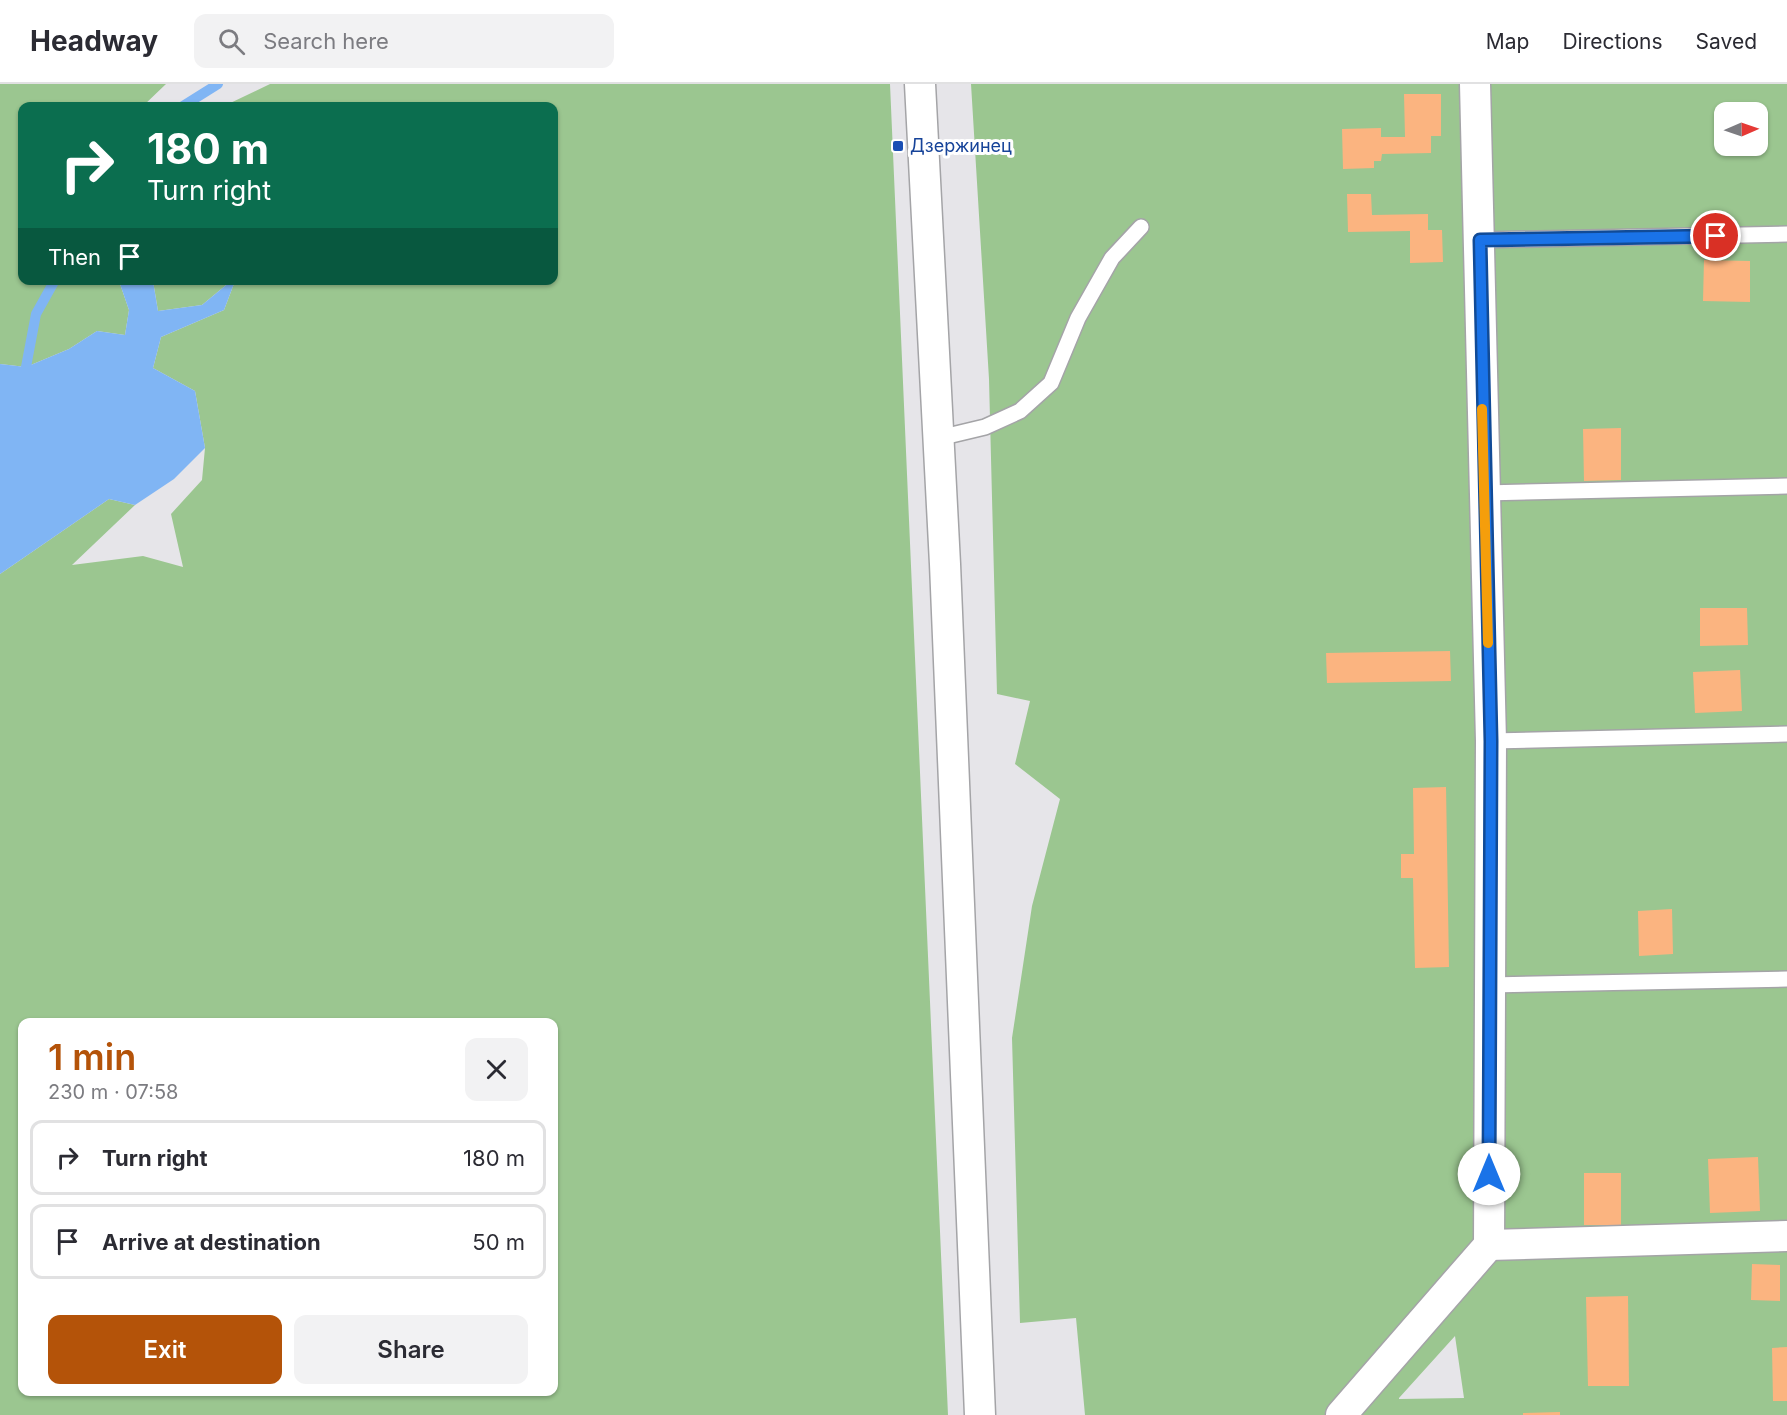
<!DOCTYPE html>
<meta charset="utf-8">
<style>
body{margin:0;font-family:Inter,sans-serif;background:#f2f2f3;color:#2b2b33;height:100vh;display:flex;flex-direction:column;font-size:22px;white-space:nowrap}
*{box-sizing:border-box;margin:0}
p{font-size:20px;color:#7c7c81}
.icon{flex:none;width:33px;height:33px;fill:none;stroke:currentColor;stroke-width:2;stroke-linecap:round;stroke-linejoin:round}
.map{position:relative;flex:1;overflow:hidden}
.sheet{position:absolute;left:18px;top:934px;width:540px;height:378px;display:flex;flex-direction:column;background:#fff;border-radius:12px;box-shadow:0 2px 4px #0004}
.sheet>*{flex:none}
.top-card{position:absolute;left:18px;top:18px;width:540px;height:183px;border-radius:12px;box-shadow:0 2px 4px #0004;background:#0b6e4f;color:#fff;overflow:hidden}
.needle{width:39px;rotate:88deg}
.fabs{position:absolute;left:1714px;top:18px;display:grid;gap:12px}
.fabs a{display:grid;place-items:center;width:54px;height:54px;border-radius:12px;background:#fff;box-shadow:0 2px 4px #0004;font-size:30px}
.pin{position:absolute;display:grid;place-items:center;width:51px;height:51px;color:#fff;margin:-26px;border:3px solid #fff;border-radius:50%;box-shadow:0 2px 6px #0007}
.me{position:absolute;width:66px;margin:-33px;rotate:0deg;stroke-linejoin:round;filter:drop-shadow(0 0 4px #0008)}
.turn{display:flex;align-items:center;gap:21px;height:126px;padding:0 30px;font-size:27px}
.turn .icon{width:78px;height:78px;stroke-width:2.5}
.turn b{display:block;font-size:42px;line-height:51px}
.then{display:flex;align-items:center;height:57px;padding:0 30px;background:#0003;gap:12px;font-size:22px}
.round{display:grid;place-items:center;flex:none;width:63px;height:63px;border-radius:12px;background:#f2f2f3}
.head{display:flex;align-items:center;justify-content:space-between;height:102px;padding:0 30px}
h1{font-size:36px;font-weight:600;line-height:45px;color:#b45309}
.cta{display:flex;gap:12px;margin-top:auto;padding:12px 30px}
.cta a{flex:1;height:69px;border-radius:12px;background:#b45309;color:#fff;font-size:24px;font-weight:600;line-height:69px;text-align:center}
.cta a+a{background:#f2f2f3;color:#2b2b33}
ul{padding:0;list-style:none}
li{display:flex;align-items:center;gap:18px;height:75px;margin:0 12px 9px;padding:0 18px;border:3px solid #e1e1e2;border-radius:12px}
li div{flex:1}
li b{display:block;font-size:22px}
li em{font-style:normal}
header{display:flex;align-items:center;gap:36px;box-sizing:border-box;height:84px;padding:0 30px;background:#fff;border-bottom:2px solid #e1e1e2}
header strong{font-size:28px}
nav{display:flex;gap:33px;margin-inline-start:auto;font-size:21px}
.search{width:420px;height:54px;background:#f2f2f3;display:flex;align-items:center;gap:15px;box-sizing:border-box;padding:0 21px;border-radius:12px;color:#7c7c81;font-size:22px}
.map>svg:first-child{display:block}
.green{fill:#9bc690;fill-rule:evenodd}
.water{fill:#80b5f4}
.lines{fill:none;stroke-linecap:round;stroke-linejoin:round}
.stream{stroke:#80b5f4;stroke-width:10}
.building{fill:#fbb480}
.service-casing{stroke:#a4a4a7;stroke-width:18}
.minor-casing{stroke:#a4a4a7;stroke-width:33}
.service{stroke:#fff;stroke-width:15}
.minor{stroke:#fff;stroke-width:30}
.route-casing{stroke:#114b97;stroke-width:15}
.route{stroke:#1a73e8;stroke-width:10}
.slow{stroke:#f59e0b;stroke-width:10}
.transit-dot{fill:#1a4fb4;stroke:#fff;stroke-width:2}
.labels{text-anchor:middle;stroke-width:6;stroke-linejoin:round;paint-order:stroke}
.transit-label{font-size:18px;fill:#164399;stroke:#fff;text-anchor:start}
</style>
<header>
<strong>Headway</strong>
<div class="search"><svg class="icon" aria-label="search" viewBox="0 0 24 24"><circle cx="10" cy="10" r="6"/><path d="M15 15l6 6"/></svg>Search here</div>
<nav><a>Map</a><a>Directions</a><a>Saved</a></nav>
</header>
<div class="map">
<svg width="1787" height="1331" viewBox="0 0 1787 1331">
<rect width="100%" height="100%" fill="#e6e5e9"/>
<!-- green -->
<g class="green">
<path d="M0 0H166L143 22H22V196L119 197 129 226 125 251 97 247 69 265 26 283 0 280Z"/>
<path d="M270 0H890L948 1331H0V490L109 415 135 421 72 481 143 472 183 483 171 430 202 396 205 364 195 307 153 284 161 253 224 226 235 197 554 196V22H224ZM22 939H554V1308H22Z"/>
<path d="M971 0H1787V1331H1085L1076 1234 1020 1239 1012 954 1032 822 1060 715 1015 680 1030 617 997 610 989 295ZM1725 28H1758V62H1725ZM1455 1252 1464 1314 1399 1315V1314Z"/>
<path d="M153 197H231L202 221 158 227Z"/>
</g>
<!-- water -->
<path class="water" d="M119 197H153L158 227 202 221 231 197H235L224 226 161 253 153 284 195 307 205 364 174 395 135 421 109 415 0 490V280L26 283 69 265 97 247 125 251 129 226Z"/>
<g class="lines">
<!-- stream -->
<g class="stream">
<path d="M183 22 218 0"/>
<path d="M26 283 36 230 55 196"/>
</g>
</g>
<!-- building -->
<g class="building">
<path d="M1404 10H1441V52H1431V69L1382 70 1381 77H1374V84L1343 85 1342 45 1381 44V53H1405Z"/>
<path d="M1347 110H1371L1372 131 1428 130V146H1442L1443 178 1410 179V147L1348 148Z"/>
<path d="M1704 176 1750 177V218L1703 217Z"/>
<path d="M1621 344V396L1584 397 1583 345Z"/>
<path d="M1700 524H1747L1748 561 1700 562Z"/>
<path d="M1450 567 1451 597 1327 599 1326 569Z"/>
<path d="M1740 586 1742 627 1695 629 1693 588Z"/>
<path d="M1446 703 1449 883 1415 884 1413 794H1401V770H1414L1413 704Z"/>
<path d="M1672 825 1673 870 1639 872 1638 827Z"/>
<path d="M1758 1073 1760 1127 1710 1129 1708 1075Z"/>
<rect x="1584" y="1089" width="37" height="52"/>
<path d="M1752 1180 1780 1181V1217L1751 1216Z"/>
<path d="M1628 1212 1629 1302H1588L1586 1213Z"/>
<path d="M1787 1263V1317H1773L1772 1264Z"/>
<path d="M1560 1328V1331H1523V1329Z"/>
</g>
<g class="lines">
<defs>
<g id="service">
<path d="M1480 156 1787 150"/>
<path d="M939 354 985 343 1020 327 1051 299 1078 234 1112 174 1141 143"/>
<path d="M1484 409 1787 402"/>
<path d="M1491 657 1787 650"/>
<path d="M1489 901 1787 895"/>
</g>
<g id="minor">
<path d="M920 0 945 480 980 1331"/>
<path d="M1489 1161 1787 1152"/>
<path d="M1341 1331 1489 1161 1491 657 1475 0"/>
</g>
</defs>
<!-- service casing -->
<use href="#service" class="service-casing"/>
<!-- minor casing -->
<use href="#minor" class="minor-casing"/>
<!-- service -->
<use href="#service" class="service"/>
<!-- minor -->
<use href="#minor" class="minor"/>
</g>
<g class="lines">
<defs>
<path id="route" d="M1489 1090 1491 657 1480 156 1716 152"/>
</defs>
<!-- route casing -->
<use href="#route" class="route-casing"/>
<!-- route -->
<use href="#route" class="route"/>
<!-- slow -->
<path class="slow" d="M1482 325 1488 559"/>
</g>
<!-- markers -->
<rect class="transit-dot" x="892" y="56" width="12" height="12" rx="3"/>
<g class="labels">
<!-- transit labels -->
<g class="transit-label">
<text x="910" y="68">Дзержинец</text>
</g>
</g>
</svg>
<div class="fabs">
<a><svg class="needle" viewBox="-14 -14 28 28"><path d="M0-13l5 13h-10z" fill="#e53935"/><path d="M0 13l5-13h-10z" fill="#7c7c81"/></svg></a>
</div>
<div class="pin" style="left:1716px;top:152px;background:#d93025"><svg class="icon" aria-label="arrive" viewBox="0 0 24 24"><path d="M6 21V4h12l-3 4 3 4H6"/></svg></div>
<svg class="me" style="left:1489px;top:1090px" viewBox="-20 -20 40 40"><circle r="19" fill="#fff"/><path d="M0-13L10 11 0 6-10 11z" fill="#1a73e8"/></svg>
<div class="top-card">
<div class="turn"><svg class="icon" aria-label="right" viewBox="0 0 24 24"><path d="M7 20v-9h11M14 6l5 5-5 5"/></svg><div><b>180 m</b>Turn right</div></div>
<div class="then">Then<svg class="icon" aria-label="arrive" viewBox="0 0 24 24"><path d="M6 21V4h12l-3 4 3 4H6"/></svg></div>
</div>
<section class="sheet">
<div class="head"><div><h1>1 min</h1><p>230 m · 07:58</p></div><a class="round"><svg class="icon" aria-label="close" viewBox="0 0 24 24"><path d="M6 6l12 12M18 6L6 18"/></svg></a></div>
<ul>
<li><svg class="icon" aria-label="right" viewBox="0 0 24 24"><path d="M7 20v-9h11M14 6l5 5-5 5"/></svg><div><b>Turn right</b></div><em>180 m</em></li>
<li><svg class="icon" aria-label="arrive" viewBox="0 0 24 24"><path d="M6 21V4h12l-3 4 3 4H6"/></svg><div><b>Arrive at destination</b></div><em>50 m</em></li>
</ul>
<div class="cta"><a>Exit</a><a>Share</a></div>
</section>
</div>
